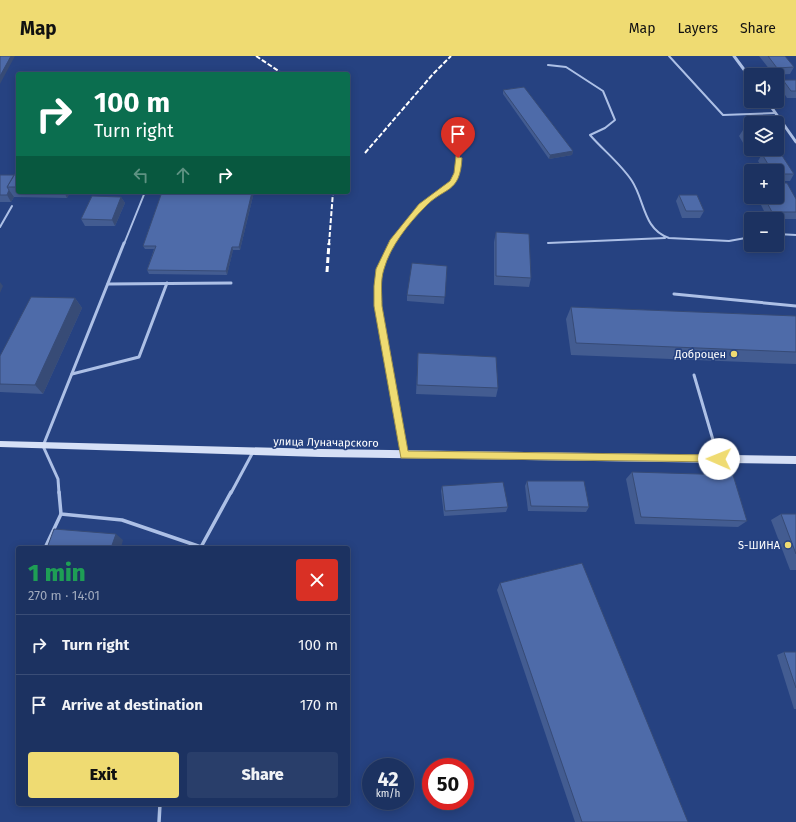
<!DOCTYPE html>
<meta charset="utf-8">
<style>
body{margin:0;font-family:"Fira Sans",sans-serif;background:#293e6a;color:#f1f3f6;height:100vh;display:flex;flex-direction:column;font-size:15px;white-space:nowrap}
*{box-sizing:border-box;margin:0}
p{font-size:13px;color:#a0aabd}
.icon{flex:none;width:22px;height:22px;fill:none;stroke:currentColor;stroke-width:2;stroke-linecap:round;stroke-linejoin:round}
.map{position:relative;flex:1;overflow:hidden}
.sheet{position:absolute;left:16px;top:490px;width:334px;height:260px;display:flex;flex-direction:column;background:#1c3261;border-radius:4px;box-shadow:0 2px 10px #0003,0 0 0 1px #3a4d76}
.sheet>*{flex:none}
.top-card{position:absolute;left:16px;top:16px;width:334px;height:122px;border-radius:4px;box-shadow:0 2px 10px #0003,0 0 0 1px #3a4d76;background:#0b6e4f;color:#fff;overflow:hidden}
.fabs{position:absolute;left:744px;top:12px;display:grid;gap:8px}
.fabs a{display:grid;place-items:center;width:40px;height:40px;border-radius:4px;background:#1c3261;box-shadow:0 2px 10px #0003,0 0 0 1px #3a4d76;font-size:20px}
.speed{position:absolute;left:362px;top:702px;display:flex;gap:8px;font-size:20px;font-weight:700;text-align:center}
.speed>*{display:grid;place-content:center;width:52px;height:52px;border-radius:50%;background:#1c3261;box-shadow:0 2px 10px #0003,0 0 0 1px #3a4d76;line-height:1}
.speed small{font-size:10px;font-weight:400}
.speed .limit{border:6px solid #d22;background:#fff;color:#111}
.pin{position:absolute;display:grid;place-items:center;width:34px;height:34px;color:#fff;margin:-41px -17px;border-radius:50% 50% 50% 0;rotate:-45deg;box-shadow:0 0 4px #0007}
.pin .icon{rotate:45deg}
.me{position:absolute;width:44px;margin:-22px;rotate:271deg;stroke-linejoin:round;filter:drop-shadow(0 0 3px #0008)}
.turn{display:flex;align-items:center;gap:14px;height:84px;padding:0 12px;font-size:18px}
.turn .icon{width:52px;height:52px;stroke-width:2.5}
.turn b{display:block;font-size:28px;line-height:34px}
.lanes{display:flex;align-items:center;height:38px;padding:0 12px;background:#0003;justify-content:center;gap:20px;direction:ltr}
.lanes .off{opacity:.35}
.round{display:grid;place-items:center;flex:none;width:42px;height:42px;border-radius:4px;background:#293e6a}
.head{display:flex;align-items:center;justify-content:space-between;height:68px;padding:0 12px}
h1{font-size:24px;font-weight:800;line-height:30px;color:#1e9e55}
.primary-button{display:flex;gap:8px;margin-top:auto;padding:8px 12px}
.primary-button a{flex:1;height:46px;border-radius:4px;background:#efdb72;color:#111;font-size:16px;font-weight:800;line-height:46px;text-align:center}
.primary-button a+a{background:#293e6a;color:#f1f3f6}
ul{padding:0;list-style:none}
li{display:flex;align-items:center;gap:12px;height:60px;padding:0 12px;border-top:1px solid #3a4d76}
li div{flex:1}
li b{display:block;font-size:15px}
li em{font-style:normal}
header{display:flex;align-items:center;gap:24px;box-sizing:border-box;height:56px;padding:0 20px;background:#efdb72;color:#111}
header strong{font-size:19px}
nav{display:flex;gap:22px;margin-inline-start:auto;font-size:14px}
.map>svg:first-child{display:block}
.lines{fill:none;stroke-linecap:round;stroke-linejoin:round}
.lane-far2{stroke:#adc0e6;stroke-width:2}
.lane-far1{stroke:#adc0e6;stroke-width:3}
.lane{stroke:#adc0e6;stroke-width:3.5}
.street{stroke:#adc0e6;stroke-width:3}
.secondary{fill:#d6e0f6;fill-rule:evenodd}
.rail-far1{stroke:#fff;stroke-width:2;stroke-dasharray:5 2;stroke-linecap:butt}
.rail{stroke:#fff;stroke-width:3;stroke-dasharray:6 3;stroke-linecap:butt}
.wall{fill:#435c91}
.shaded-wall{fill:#374b76}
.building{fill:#4e6ba9;stroke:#374b76}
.route{fill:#efdb72;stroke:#9b8e4a}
.poi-dot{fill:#efdb72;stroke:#264281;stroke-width:1.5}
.labels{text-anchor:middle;stroke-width:3.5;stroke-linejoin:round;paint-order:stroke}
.poi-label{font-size:11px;fill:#fff;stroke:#264281;text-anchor:end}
.street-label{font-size:11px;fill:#fff;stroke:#264281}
</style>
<header>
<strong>Map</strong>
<nav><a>Map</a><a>Layers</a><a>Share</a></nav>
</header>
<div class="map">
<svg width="796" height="766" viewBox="0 0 796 766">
<rect width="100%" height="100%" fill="#264281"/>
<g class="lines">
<!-- lane-far2 -->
<g class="lane-far2">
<path d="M669 0 723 59 775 57"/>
<path d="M548 9 566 11 603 35 615 64 605 72 590 79C603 94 621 108 632 125 645 145 643 173 669 182L729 185 751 181"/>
<path d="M0 171 12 150"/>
<path d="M777 178 796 179"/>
<path d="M548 187 665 182"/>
<path d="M124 188 145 136"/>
<path d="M392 188 422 149 453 127 458 117 459 86"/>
</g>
<!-- lane-far1 -->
<g class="lane-far1">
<path d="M392 187 380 213 378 250 404 398"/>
<path d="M108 228 231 227"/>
<path d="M674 238 796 250"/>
<path d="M72 318 139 301 167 227"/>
<path d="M694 319 718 401"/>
<path d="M59 437 58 423 43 390 124 187"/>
<path d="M231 437 253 396"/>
</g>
<!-- lane -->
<g class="lane">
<path d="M59 436 61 458 122 464 201 491 231 436"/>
<path d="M45 492 61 458"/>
<path d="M159 766 160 748"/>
</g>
<!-- street -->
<g class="street">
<path d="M734 0 751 23"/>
<path d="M767 45 796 86"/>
</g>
<!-- secondary -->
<path class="secondary" d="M0 385 321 393 796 400V408L321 401 0 391Z"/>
<!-- rail-far1 -->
<g class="rail-far1">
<path d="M256 0 283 18"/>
<path d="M365 97 433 18 451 0"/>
<path d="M329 188 333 136"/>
</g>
<!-- rail -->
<path class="rail" d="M327 216 329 187"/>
</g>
<!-- wall -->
<g class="wall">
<path d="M759 0H785L794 11 790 18 774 19Z"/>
<path d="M783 24H796V42H787L780 31Z"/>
<path d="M503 34 573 95 572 99 549 103 503 38Z"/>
<path d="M751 73V93H774L771 98 794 118 790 125H777V115H764L758 105 762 98 750 99 739 80 743 74Z"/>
<path d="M18 113V136H70L67 142 14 141 11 146H0V119H14Z"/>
<path d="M162 136H254L240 194H233L227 219 149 218 147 214 154 193H145L143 190Z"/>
<path d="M679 139 704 155 700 162H682L676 145Z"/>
<path d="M121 141 125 147 115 170H85L81 163Z"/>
<path d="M757 141H777L796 143V163H768Z"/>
<path d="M496 176 531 222 529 231 494 229V186Z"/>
<path d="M447 210 444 248 407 245V239Z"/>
<path d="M75 242 82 252 43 338 0 336V300Z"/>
<path d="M571 251 796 260V308L571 299 566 263Z"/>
<path d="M418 297 498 332 496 341 416 338Z"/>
<path d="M632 416 747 465 738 471 635 468 626 423Z"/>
<path d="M527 425 589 451 586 456 528 455 525 430Z"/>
<path d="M442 430 508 451 506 456 444 460 441 435Z"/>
<path d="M781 458H796V514H790L771 464Z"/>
<path d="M500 527 688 766H575L497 534Z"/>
<path d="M784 596H796V653H794L777 599Z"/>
</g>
<!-- shaded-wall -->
<g class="shaded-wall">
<path d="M11 0H15L0 28V20Z"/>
<path d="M573 95 572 99 549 103 550 99Z"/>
<path d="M9 134 14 141 11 146 7 139Z"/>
<path d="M64 136H70L67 142Z"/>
<path d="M252 136H254L240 194 239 191Z"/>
<path d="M121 141 125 147 115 170 112 164Z"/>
<path d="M232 191 233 194 227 219 226 215Z"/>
<path d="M0 226 3 230 0 237Z"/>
<path d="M75 242 82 252 43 338 35 329Z"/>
<path d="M116 478 123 484 121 492H111Z"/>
</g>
<!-- building -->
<g class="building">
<path d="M0 0H11L0 20Z"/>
<path d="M768 0H785L794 11 777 12Z"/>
<path d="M783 24H796V35H791Z"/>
<path d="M524 31 573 95 550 99 503 34Z"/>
<path d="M751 73V87L743 74Z"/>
<path d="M762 98H781L794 118H777V115H772Z"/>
<path d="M18 113V131H7Z"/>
<path d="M0 119H14L7 131 9 134 7 139H0Z"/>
<path d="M777 127H787L796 143V156H772L764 141H777Z"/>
<path d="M162 136H252L239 191H232L226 215 147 214 156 190H143Z"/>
<path d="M679 139H697L704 155H686Z"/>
<path d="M92 140 121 141 112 164 81 163Z"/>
<path d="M496 176 529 178 531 222 496 220Z"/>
<path d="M412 207 447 210 445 241 407 239Z"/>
<path d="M31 241 75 242 35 329 0 328V300Z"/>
<path d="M571 251 796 260V296L576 287Z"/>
<path d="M418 297 496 301 498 332 417 329Z"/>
<path d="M632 416 733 419 747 465 641 461Z"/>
<path d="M527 425H584L589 451 531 450Z"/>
<path d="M503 426 508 451 445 455 442 430Z"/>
<path d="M781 458H796V498Z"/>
<path d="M54 473 116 478 111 492H47Z"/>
<path d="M582 507 688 766H582L500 527Z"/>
<path d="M784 596H796V632Z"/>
</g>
<!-- route -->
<path class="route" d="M456 100 462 102C460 139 444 130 424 152 408 168 390 191 384 213 380 225 382 238 382 250L408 395 719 399 724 403 722 406 401 402 374 250V230L376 213 390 184 419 148 450 125 454 117Z"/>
<!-- markers -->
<g class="poi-dot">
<circle cx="734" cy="298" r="4"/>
<circle cx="788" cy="489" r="4"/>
</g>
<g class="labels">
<!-- poi labels -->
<g class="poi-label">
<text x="726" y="302">Доброцен</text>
<text x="780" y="493">S-ШИНА</text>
</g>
<!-- street labels -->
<g class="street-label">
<text transform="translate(326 386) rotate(1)" y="4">улица Луначарского</text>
</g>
</g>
</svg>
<div class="fabs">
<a><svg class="icon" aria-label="sound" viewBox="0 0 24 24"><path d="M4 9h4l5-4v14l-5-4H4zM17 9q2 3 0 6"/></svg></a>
<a><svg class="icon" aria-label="layers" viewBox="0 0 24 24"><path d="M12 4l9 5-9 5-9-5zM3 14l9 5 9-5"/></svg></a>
<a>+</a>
<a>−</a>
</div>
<div class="speed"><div>42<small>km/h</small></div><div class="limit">50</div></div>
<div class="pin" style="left:458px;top:102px;background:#d93025"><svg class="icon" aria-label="arrive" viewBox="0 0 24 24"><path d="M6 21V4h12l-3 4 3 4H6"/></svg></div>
<svg class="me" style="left:719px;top:403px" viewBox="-20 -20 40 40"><circle r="19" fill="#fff"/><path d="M0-13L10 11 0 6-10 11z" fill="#efdb72"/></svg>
<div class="top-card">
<div class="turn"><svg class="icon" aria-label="right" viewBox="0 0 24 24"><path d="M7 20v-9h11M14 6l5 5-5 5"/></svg><div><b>100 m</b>Turn right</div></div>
<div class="lanes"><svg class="icon off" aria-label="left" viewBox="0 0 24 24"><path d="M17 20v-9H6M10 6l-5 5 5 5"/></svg><svg class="icon off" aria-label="ahead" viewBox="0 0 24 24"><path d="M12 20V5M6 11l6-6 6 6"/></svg><svg class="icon" aria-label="right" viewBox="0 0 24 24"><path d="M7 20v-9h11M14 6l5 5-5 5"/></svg></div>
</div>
<section class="sheet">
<div class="head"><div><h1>1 min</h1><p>270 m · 14:01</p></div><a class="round" style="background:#d93025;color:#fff"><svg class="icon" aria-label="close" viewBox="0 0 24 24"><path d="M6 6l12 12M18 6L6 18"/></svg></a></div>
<ul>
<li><svg class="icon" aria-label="right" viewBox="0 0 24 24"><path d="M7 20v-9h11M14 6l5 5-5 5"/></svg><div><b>Turn right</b></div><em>100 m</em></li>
<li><svg class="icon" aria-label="arrive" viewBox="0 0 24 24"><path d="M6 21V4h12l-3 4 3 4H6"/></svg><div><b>Arrive at destination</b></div><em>170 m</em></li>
</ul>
<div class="primary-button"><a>Exit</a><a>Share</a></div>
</section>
</div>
